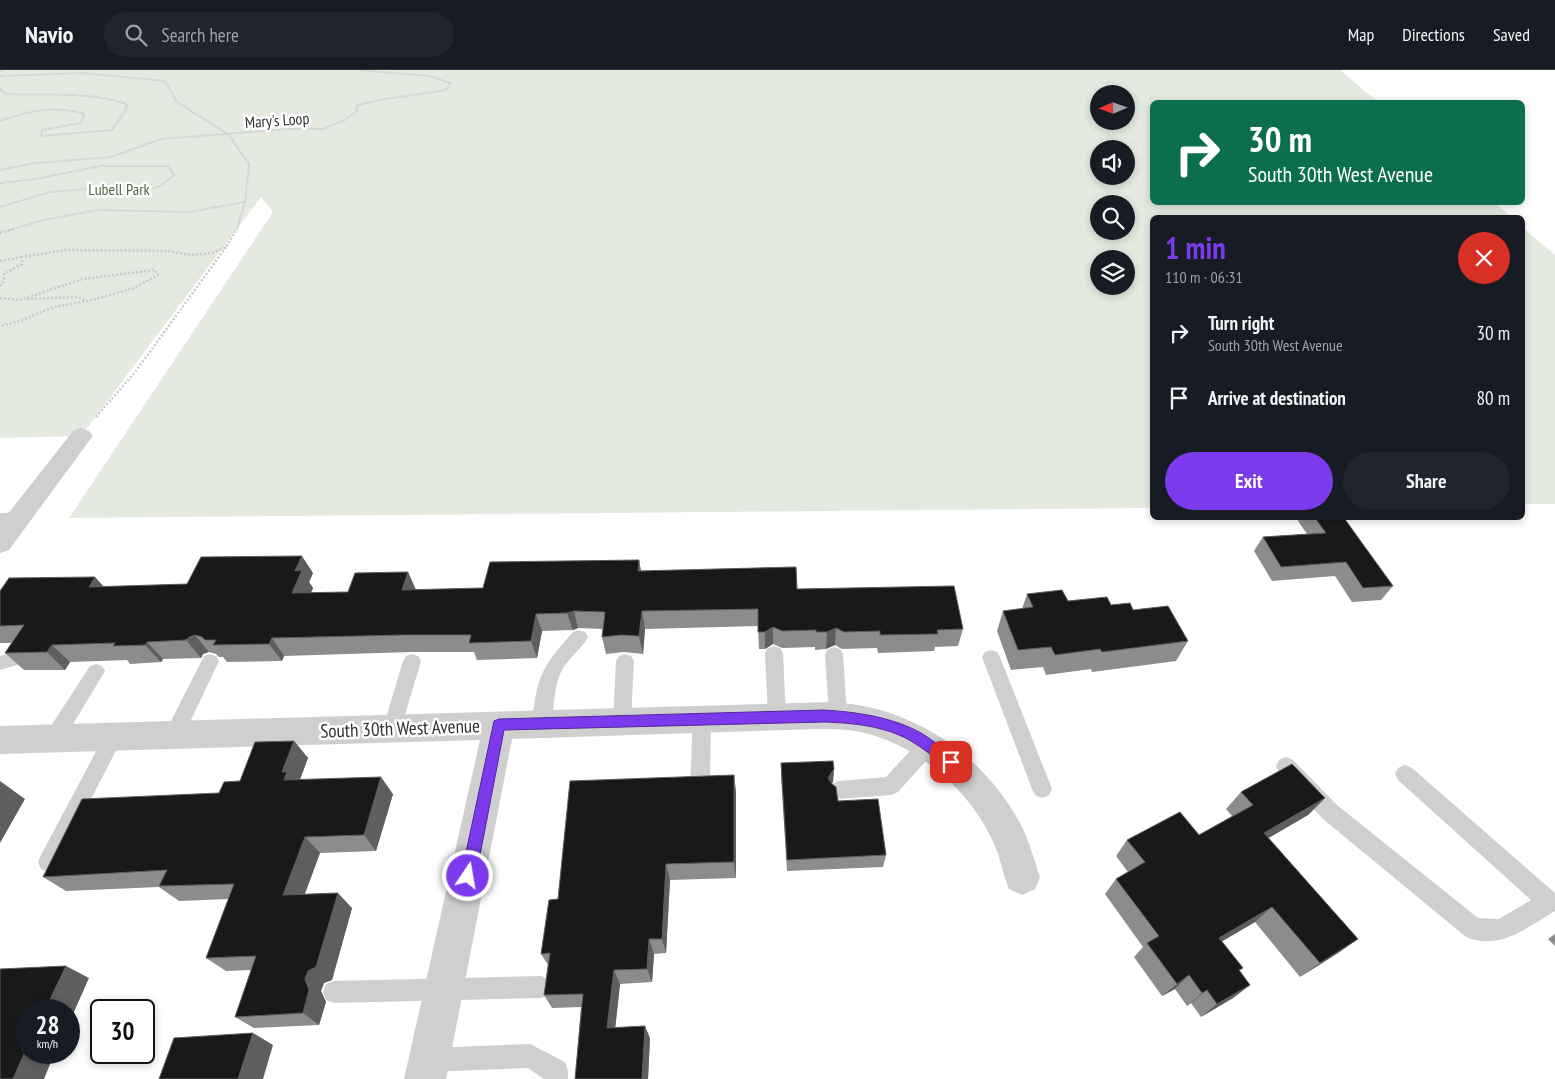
<!DOCTYPE html>
<meta charset="utf-8">
<style>
body{margin:0;font-family:"PT Sans Narrow",sans-serif;background:#20242c;color:#f1f3f6;height:100vh;display:flex;flex-direction:column;font-size:19px;white-space:nowrap}
*{box-sizing:border-box;margin:0}
p{font-size:16px;color:#9ea1a6}
.icon{flex:none;width:28px;height:28px;fill:none;stroke:currentColor;stroke-width:2;stroke-linecap:round;stroke-linejoin:round}
.map{position:relative;flex:1;overflow:hidden}
.sheet{position:absolute;left:1150px;top:145px;width:375px;height:305px;display:flex;flex-direction:column;background:#171b24;border-radius:8px;box-shadow:0 2px 8px #0003}
.sheet>*{flex:none}
.top-card{position:absolute;left:1150px;top:30px;width:375px;height:105px;border-radius:8px;box-shadow:0 2px 8px #0003;background:#0b6e4f;color:#fff;overflow:hidden}
.needle{width:32px;rotate:268deg}
.tools{position:absolute;left:1090px;top:15px;display:grid;gap:10px}
.tools a{display:grid;place-items:center;width:45px;height:45px;border-radius:50%;background:#171b24;box-shadow:0 2px 8px #0003;font-size:25px}
.speed{position:absolute;left:15px;top:929px;display:flex;gap:10px;font-size:25px;font-weight:700;text-align:center}
.speed>*{display:grid;place-content:center;width:65px;height:65px;border-radius:50%;background:#171b24;box-shadow:0 2px 8px #0003;line-height:1}
.speed small{font-size:12px;font-weight:400}
.speed .limit{border:2px solid #111;border-radius:8px;background:#fff;color:#111}
.pin{position:absolute;display:grid;place-items:center;width:42px;height:42px;color:#fff;margin:-21px;border-radius:10px;box-shadow:0 2px 8px #0006}
.me{position:absolute;width:55px;margin:-28px;rotate:12deg;stroke-linejoin:round;filter:drop-shadow(0 0 4px #0008)}
.turn{display:flex;align-items:center;gap:18px;height:105px;padding:0 15px;font-size:22px}
.turn .icon{width:65px;height:65px;stroke-width:2.5}
.turn b{display:block;font-size:35px;line-height:42px}
.round{display:grid;place-items:center;flex:none;width:52px;height:52px;border-radius:26px;background:#20242c}
.summary{display:flex;align-items:center;justify-content:space-between;height:85px;padding:0 15px}
h1{font-size:30px;font-weight:800;line-height:38px;color:#7c3aed}
.action{display:flex;gap:10px;margin-top:auto;padding:10px 15px}
.action a{flex:1;height:58px;border-radius:30px;background:#7c3aed;color:#fff;font-size:20px;font-weight:800;line-height:58px;text-align:center}
.action a+a{background:#20242c;color:#f1f3f6}
ul{padding:0;list-style:none}
li{display:flex;align-items:center;gap:15px;height:65px;padding:0 15px}
li div{flex:1}
li b{display:block;font-size:19px}
li em{font-style:normal}
header{display:flex;align-items:center;gap:30px;box-sizing:border-box;height:70px;padding:0 25px;background:#171b24;border-bottom:1px solid #363941}
header strong{font-size:24px}
nav{display:flex;gap:28px;margin-inline-start:auto;font-size:18px}
.search{width:350px;height:45px;background:#20242c;display:flex;align-items:center;gap:12px;box-sizing:border-box;padding:0 18px;border-radius:28px;color:#9ea1a6;font-size:19px}
.map>svg:first-child{display:block}
.green{fill:#e4eadf;fill-rule:evenodd}
.lines{fill:none;stroke-linecap:round;stroke-linejoin:round}
.path-far1{stroke:#c9c9c9;stroke-width:2;stroke-dasharray:1 1;stroke-linecap:butt}
.path{stroke:#c9c9c9;stroke-width:2.5;stroke-dasharray:2 2;stroke-linecap:butt}
.service{fill:#cfcfcf;fill-rule:evenodd}
.minor{fill:#cfcfcf;fill-rule:evenodd}
.wall{fill:#8c8c8c}
.shaded-wall{fill:#5e5e5e}
.building{fill:#191919;stroke:#5e5e5e}
.route{fill:#7c3aed;stroke:#51269a}
.labels{text-anchor:middle;stroke-width:5;stroke-linejoin:round;paint-order:stroke}
.far-street-label{font-size:16px;fill:#323232;stroke:#fff}
.far-park-label{font-size:16px;fill:#516944;stroke:#fff}
.street-label{font-size:19px;fill:#323232;stroke:#fff}
</style>
<header>
<strong>Navio</strong>
<div class="search"><svg class="icon" aria-label="search" viewBox="0 0 24 24"><circle cx="10" cy="10" r="6"/><path d="M15 15l6 6"/></svg>Search here</div>
<nav><a>Map</a><a>Directions</a><a>Saved</a></nav>
</header>
<div class="map">
<svg width="1555" height="1009" viewBox="0 0 1555 1009">
<rect width="100%" height="100%" fill="#fff"/>
<!-- green -->
<g class="green">
<path d="M0 0H1340L1378 32H1152V132H1494L1511 147 1152 148V438L69 448 273 142 261 127 81 366 0 368ZM1099 24H1126V51H1099ZM1099 79H1126V106H1099ZM1099 134H1126V161H1099ZM1099 189H1126V216H1099Z"/>
<path d="M1522 157 1555 185V434H1523Z"/>
</g>
<g class="lines">
<!-- path-far1 -->
<g class="path-far1">
<path d="M0 1 4 0"/>
<path d="M0 6 83 3 165 11 177 32 229 65 249 94 245 132"/>
<path d="M0 19 5 24C47 26 87 21 127 34L126 40 112 60 41 66 42 60 81 53 84 44C55 35 28 41 0 51"/>
<path d="M0 100 36 93 111 87 161 69 288 59H323L343 51 357 41 356 36 378 30 446 20 450 13 430 6 359 0"/>
<path d="M0 113 36 109 101 96H168L174 105 159 117 133 122 112 123 87 119 50 122 0 137"/>
<path d="M10 160 44 150 98 140 190 142 245 132 237 160"/>
</g>
<!-- path -->
<g class="path">
<path d="M0 163 14 159"/>
<path d="M0 191 22 187"/>
<path d="M0 216 4 211V204L22 194V187L65 180 168 181 191 185 212 183 226 177 237 159"/>
<path d="M0 228 20 230 83 209 155 200 158 205 134 218 92 230 54 237 20 251 0 256"/>
<path d="M27 229 77 227 85 230"/>
<path d="M96 347 136 301 226 177"/>
</g>
<!-- service -->
<g class="service">
<path d="M19 442 24 443 27 447 24 451 0 453V443Z"/>
<path d="M579 560 585 562 588 567C581 580 567 589 561 602 552 620 556 642 548 660L541 662 534 660C531 652 533 645 534 637 538 601 550 588 573 562Z"/>
<path d="M774 576 780 578 783 583 786 647 784 653 777 655 770 653 768 647 765 583 768 578Z"/>
<path d="M834 577 840 579 843 584 847 646 845 652 838 654 831 652 829 646 825 584 828 579Z"/>
<path d="M21 580 27 582 30 587 27 592 0 600V586Z"/>
<path d="M991 580 997 582 1000 587 1052 719 1049 725 1042 728 1035 725 1032 719 982 587 985 582Z"/>
<path d="M210 584 216 586 219 591 181 671 174 673 167 671 165 665 167 659 204 586Z"/>
<path d="M412 584 418 586 421 591 401 658 399 664 392 666 385 664 383 658 403 591 406 586Z"/>
<path d="M625 584 631 586 634 591 631 652 629 658 622 660 615 658 613 652 616 591 619 586Z"/>
<path d="M96 594 102 596 105 601 102 606 61 674 54 676 47 674 45 668 47 662 90 596Z"/>
<path d="M702 641 709 643 711 649 710 714 707 720 700 723 693 720 690 714 693 649 695 643Z"/>
<path d="M114 659 121 661 123 667 55 799 48 802 41 799 38 792 41 785 107 661Z"/>
<path d="M928 667 935 669 937 675 935 681 898 722 891 725 839 729 832 726 829 720 832 714 839 711 886 707 921 669Z"/>
<path d="M1286 687 1293 690 1337 735 1478 848 1499 849 1531 830 1398 710 1395 704 1398 698 1405 695 1412 698 1555 823V841C1527 857 1501 881 1466 867L1323 749 1279 702 1276 696 1279 690Z"/>
<path d="M541 906 549 909 552 917 549 925 541 928 334 933 326 930 323 922 326 914 334 911Z"/>
<path d="M530 974 565 992 568 1001V1009H544L528 998 429 1002 420 999 417 990 420 981 429 978Z"/>
</g>
<!-- minor -->
<g class="minor">
<path d="M81 358 89 361 93 366 89 371 9 480 0 483V454L73 361Z"/>
<path d="M829 632C910 635 982 683 1020 753 1029 770 1034 789 1040 807L1035 819 1022 825 1009 819C1003 805 1001 790 995 776 972 721 918 675 861 662 847 659 833 659 819 659L512 669 446 1009H404L480 670 0 684V656Z"/>
</g>
</g>
<!-- wall -->
<g class="wall">
<path d="M1300 448H1344L1393 516 1381 530 1352 532 1335 506 1272 511 1254 481 1263 467 1307 464 1298 451Z"/>
<path d="M639 490 641 501 797 519 963 559 958 576 935 577 934 581 878 583 877 578 842 579 835 575 826 579 815 580V577L782 578 773 574 765 579H759L758 556 645 559 643 584 624 582 606 584 602 567 603 559 578 558 573 560 542 561 537 588 477 590 474 582H411L284 586 282 591 227 592 223 587H219L216 584 209 582 203 584 201 588 163 589 161 592 130 594 127 590 70 592 65 600H24L5 583 12 573H0V521L95 507 104 517 187 514 313 503 309 512 313 518 311 523 348 522 408 502 416 520 483 518Z"/>
<path d="M1027 524 1068 531 1111 535 1133 540 1188 571 1176 591 1092 602 1091 599 1046 605 1043 597 1011 600 997 561 1003 541 1022 539Z"/>
<path d="M294 671 308 688 300 709 393 724 376 781 320 783 305 824 352 838 332 910 324 913 321 921 326 932 319 955 254 958 235 947 251 900 226 901 206 888 229 829 179 831 159 817 66 821 43 807 219 723 240 711Z"/>
<path d="M781 693 834 699 833 712 831 714 838 731 886 785 883 797 787 801 781 706Z"/>
<path d="M734 705 736 723V808L670 810 666 883 654 884 652 912 620 914 615 957 650 968 648 1009H575L581 937 552 938 544 925 548 895 541 884 558 829Z"/>
<path d="M1241 722 1325 728 1308 745 1268 768 1358 869 1338 883 1300 907 1255 852 1222 871 1243 898 1239 901 1250 915 1233 928 1201 947 1191 933 1187 936 1175 919 1162 926 1134 887 1143 877 1105 824 1116 809 1128 802 1116 786 1127 770 1199 765 1232 746 1226 739Z"/>
<path d="M1555 864V876L1548 869Z"/>
</g>
<!-- shaded-wall -->
<g class="shaded-wall">
<path d="M302 486 313 503 309 512 313 518 303 541 292 523 295 501Z"/>
<path d="M639 490 642 508 638 501Z"/>
<path d="M408 502 416 520H402Z"/>
<path d="M95 507 111 525 89 517Z"/>
<path d="M574 541 578 558 573 560 567 543Z"/>
<path d="M642 541 645 559 643 584 639 566Z"/>
<path d="M536 544 542 561 537 588 531 571Z"/>
<path d="M773 557V574L765 579V562Z"/>
<path d="M836 558 835 575 826 579 827 562Z"/>
<path d="M195 565 209 582 203 584 201 588 186 570 189 567Z"/>
<path d="M272 568 284 586 282 591 269 574Z"/>
<path d="M147 572 163 589 161 592 145 575Z"/>
<path d="M52 575 70 592 65 600 47 582Z"/>
<path d="M294 671 308 688 298 715 284 710 282 702Z"/>
<path d="M834 699 833 712 827 721 828 708Z"/>
<path d="M734 705 736 723V808L734 792Z"/>
<path d="M381 707 393 724 376 781 364 765Z"/>
<path d="M0 711 25 729 0 773Z"/>
<path d="M1325 728 1308 745 1248 780 1264 763Z"/>
<path d="M305 767 320 783 299 839 283 825Z"/>
<path d="M666 794 670 810 666 883 662 869Z"/>
<path d="M338 823 352 838 332 910 324 913 321 921 326 932 319 955 303 943 305 909Z"/>
<path d="M1272 837 1255 852 1204 882 1219 868Z"/>
<path d="M649 869 654 884 652 912 647 899Z"/>
<path d="M1358 869 1338 883 1300 907 1320 893Z"/>
<path d="M66 896 89 908 69 953V940H45Z"/>
<path d="M614 900 620 914 614 970 607 958Z"/>
<path d="M1189 905 1175 919 1162 926 1177 914Z"/>
<path d="M1250 915 1233 928 1201 947 1217 934Z"/>
<path d="M1207 920 1191 933 1187 936 1202 923Z"/>
<path d="M645 956 650 968 648 1009H642Z"/>
<path d="M253 963 273 975 263 1009H238Z"/>
<path d="M26 980V982H55L44 1009H13Z"/>
</g>
<!-- building -->
<g class="building">
<path d="M1315 448H1344L1393 516 1363 518 1346 492 1281 497 1263 467 1326 463Z"/>
<path d="M302 486 295 501 302 500 292 523 348 522 355 503 408 502 402 520 483 518 490 492 639 490 638 501 796 497 797 519 954 516 963 559 937 560 938 564 880 565V561L844 562 836 558 827 562H816V560L782 561 773 557 765 562H758V539L642 541 639 566 621 565 602 567 605 542 574 541 567 543 536 544 531 571 469 573 471 565H402L272 568 269 574 213 575 216 570H205L202 567 195 565 189 567 186 570 147 572 145 575 113 576 115 573 52 575 47 582 5 583 24 555 0 556V521L9 508 95 507 89 517 187 514 201 487Z"/>
<path d="M1062 520 1068 531 1107 527 1111 535 1130 533 1133 540 1168 536 1188 571 1102 582 1100 579 1055 585 1051 577 1018 580 1003 541 1033 537 1027 524Z"/>
<path d="M294 671 282 702H287L284 710 381 707 364 765 305 767 283 825 338 823 316 897 308 901 305 909 309 920 303 943 235 947 256 886 206 888 234 814 159 816 167 800 43 807 82 729 219 723 224 712 240 711 255 672Z"/>
<path d="M833 691 834 699 828 708 832 714 836 717 838 731 878 729 886 785 787 790 781 693Z"/>
<path d="M1292 694 1325 728 1264 763 1358 869 1320 893 1272 837 1219 868 1243 898 1239 900 1250 915 1217 934 1207 920 1202 923 1189 905 1177 914 1147 873 1159 866 1116 809 1145 792 1127 770 1180 742 1199 765 1253 735 1241 722Z"/>
<path d="M734 705V792L666 794 662 869H649L647 899 614 900 607 958 645 956 642 1009H575L583 924 544 925 550 883 541 884 549 830 558 829 570 711Z"/>
<path d="M66 896 45 940H26V980L13 1009H0V899Z"/>
<path d="M253 963 238 1009H159L174 968Z"/>
</g>
<!-- route -->
<path class="route" d="M824 640C857 642 892 647 921 663 933 670 944 680 956 687L958 692 956 696 951 698 946 696C935 688 923 678 911 671 885 656 854 653 824 652L504 660 476 806 474 811 468 813 463 811 461 806 494 651 499 649Z"/>
<g class="labels">
<!-- far-street labels -->
<g class="far-street-label">
<text transform="translate(277 50) rotate(-4)" y="6">Mary's Loop</text>
</g>
<!-- far-park labels -->
<g class="far-park-label">
<text x="119" y="125">Lubell Park</text>
</g>
<!-- street labels -->
<g class="street-label">
<text transform="translate(400 658) rotate(-2)" y="7">South 30th West Avenue</text>
</g>
</g>
</svg>
<div class="tools">
<a><svg class="needle" viewBox="-14 -14 28 28"><path d="M0-13l5 13h-10z" fill="#e53935"/><path d="M0 13l5-13h-10z" fill="#9ea1a6"/></svg></a>
<a><svg class="icon" aria-label="sound" viewBox="0 0 24 24"><path d="M4 9h4l5-4v14l-5-4H4zM17 9q2 3 0 6"/></svg></a>
<a><svg class="icon" aria-label="search" viewBox="0 0 24 24"><circle cx="10" cy="10" r="6"/><path d="M15 15l6 6"/></svg></a>
<a><svg class="icon" aria-label="layers" viewBox="0 0 24 24"><path d="M12 4l9 5-9 5-9-5zM3 14l9 5 9-5"/></svg></a>
</div>
<div class="speed"><div>28<small>km/h</small></div><div class="limit">30</div></div>
<div class="pin" style="left:951px;top:692px;background:#d93025"><svg class="icon" aria-label="arrive" viewBox="0 0 24 24"><path d="M6 21V4h12l-3 4 3 4H6"/></svg></div>
<svg class="me" style="left:468px;top:806px" viewBox="-20 -20 40 40"><circle r="17" fill="#7c3aed" stroke="#fff" stroke-width="3"/><path d="M0-11L8 9 0 5-8 9z" fill="#fff"/></svg>
<div class="top-card">
<div class="turn"><svg class="icon" aria-label="right" viewBox="0 0 24 24"><path d="M7 20v-9h11M14 6l5 5-5 5"/></svg><div><b>30 m</b>South 30th West Avenue</div></div>
</div>
<section class="sheet">
<div class="summary"><div><h1>1 min</h1><p>110 m · 06:31</p></div><a class="round" style="background:#d93025;color:#fff"><svg class="icon" aria-label="close" viewBox="0 0 24 24"><path d="M6 6l12 12M18 6L6 18"/></svg></a></div>
<ul>
<li><svg class="icon" aria-label="right" viewBox="0 0 24 24"><path d="M7 20v-9h11M14 6l5 5-5 5"/></svg><div><b>Turn right</b><p>South 30th West Avenue</p></div><em>30 m</em></li>
<li><svg class="icon" aria-label="arrive" viewBox="0 0 24 24"><path d="M6 21V4h12l-3 4 3 4H6"/></svg><div><b>Arrive at destination</b></div><em>80 m</em></li>
</ul>
<div class="action"><a>Exit</a><a>Share</a></div>
</section>
</div>
